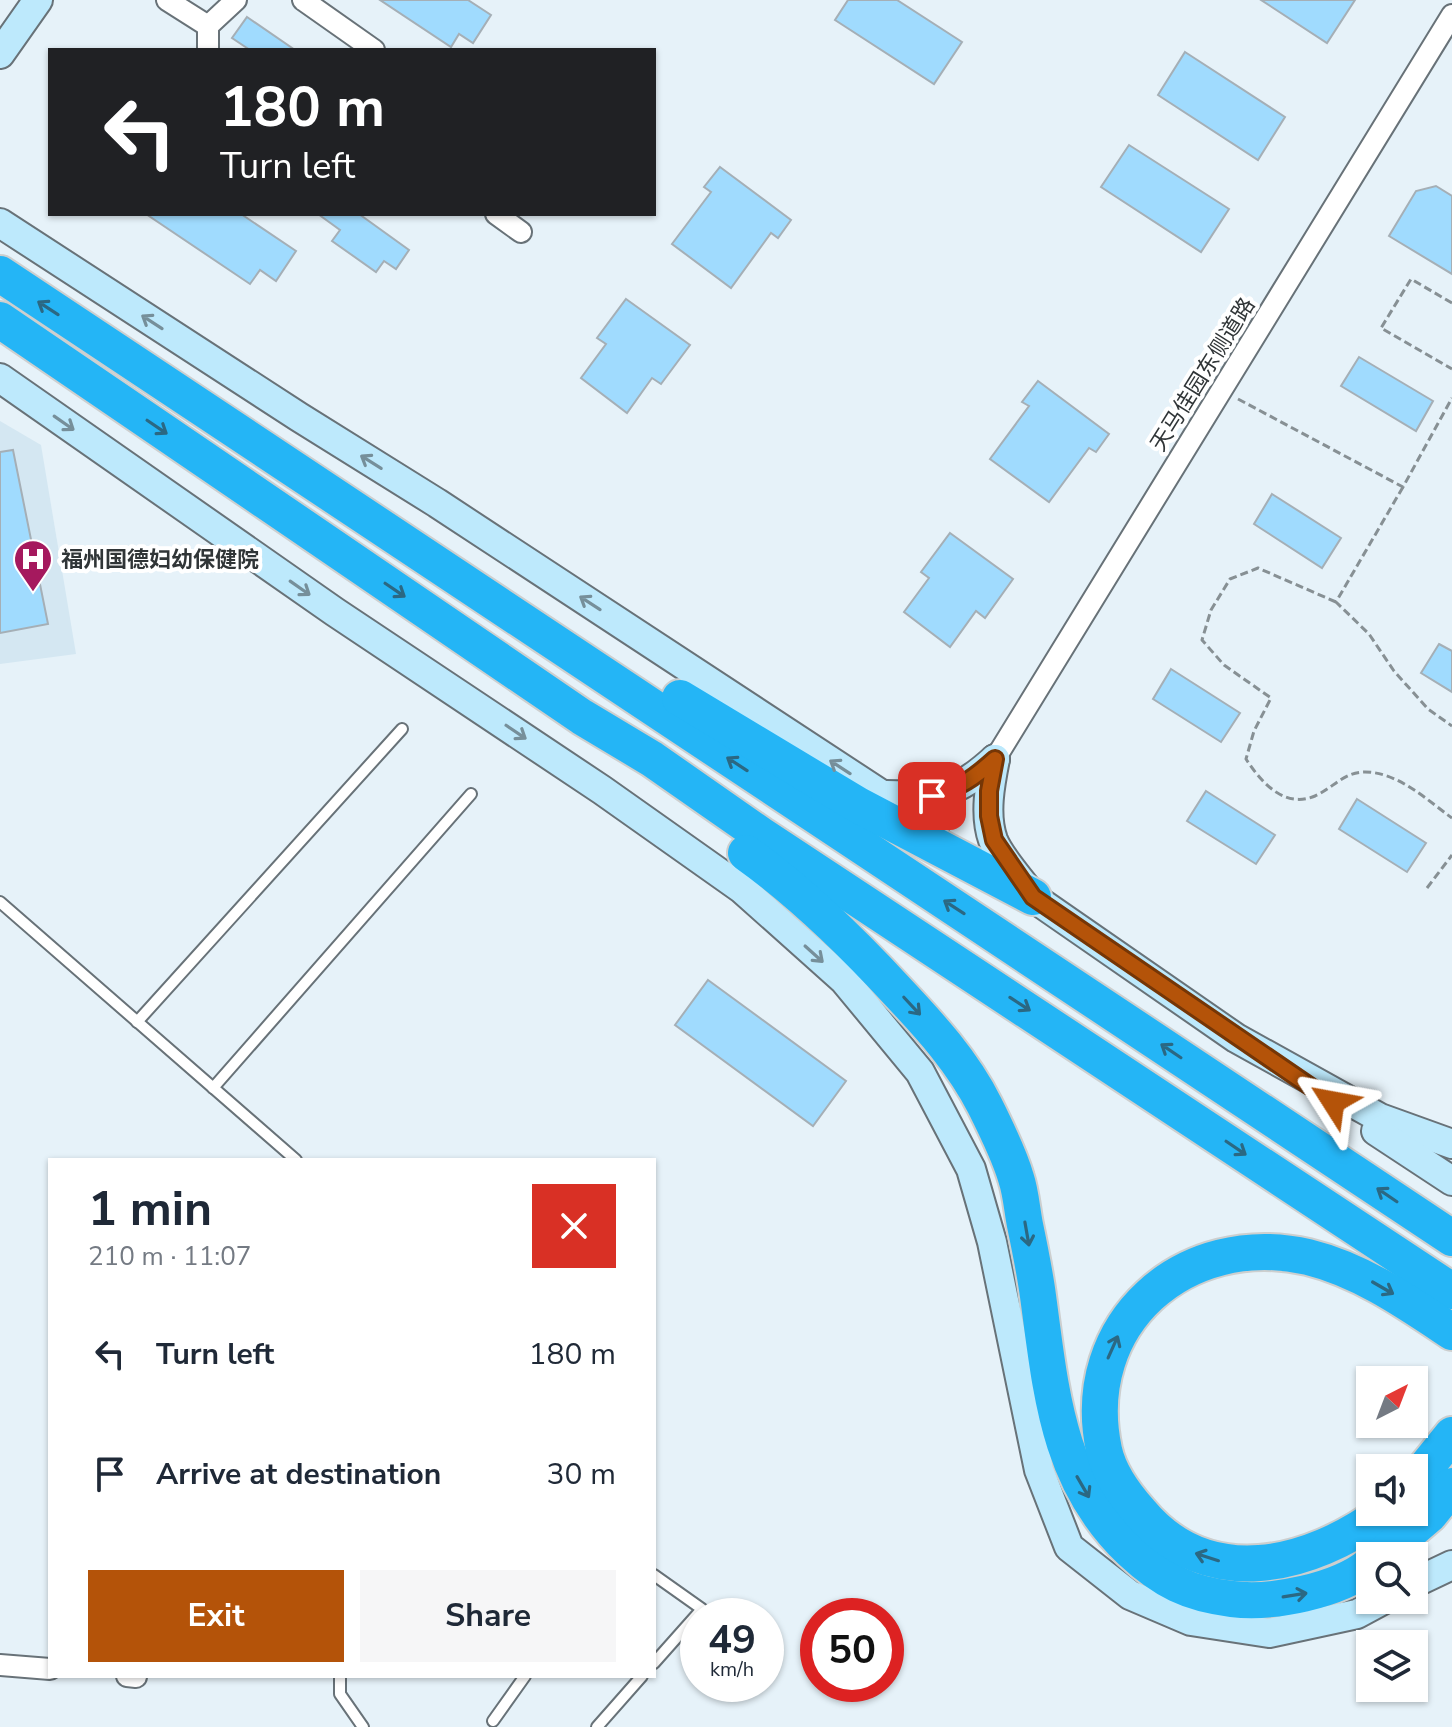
<!DOCTYPE html>
<meta charset="utf-8">
<style>
body{margin:0;font-family:"Nunito Sans","Noto Sans SC",sans-serif;background:#f6f6f7;color:#1f2937;height:100vh;display:flex;flex-direction:column;font-size:30px;white-space:nowrap}
*{box-sizing:border-box;margin:0}
p{font-size:26px;color:#747a83}
.icon{flex:none;width:44px;height:44px;fill:none;stroke:currentColor;stroke-width:2;stroke-linecap:round;stroke-linejoin:round}
.map{position:relative;flex:1;overflow:hidden}
.panel{position:absolute;left:48px;top:1158px;width:608px;height:520px;display:flex;flex-direction:column;background:#fff;border-radius:0px;box-shadow:0 2px 6px #0004}
.panel>*{flex:none}
.top-card{position:absolute;left:48px;top:48px;width:608px;height:168px;border-radius:0px;box-shadow:0 2px 6px #0004;background:#202124;color:#fff;overflow:hidden}
.needle{width:52px;rotate:42deg}
.tools{position:absolute;left:1356px;top:1366px;display:grid;gap:16px}
.tools a{display:grid;place-items:center;width:72px;height:72px;border-radius:0px;background:#fff;box-shadow:0 2px 6px #0004;font-size:40px}
.speed{position:absolute;left:680px;top:1598px;display:flex;gap:16px;font-size:40px;font-weight:700;text-align:center}
.speed>*{display:grid;place-content:center;width:104px;height:104px;border-radius:50%;background:#fff;box-shadow:0 2px 6px #0004;line-height:1}
.speed small{font-size:20px;font-weight:400}
.speed .limit{border:12px solid #d22;background:#fff;color:#111}
.pin{position:absolute;display:grid;place-items:center;width:68px;height:68px;color:#fff;margin:-34px;border-radius:16px;box-shadow:0 4px 12px #0006}
.me{position:absolute;width:88px;margin:-44px;rotate:304deg;stroke-linejoin:round;filter:drop-shadow(0 0 6px #0008)}
.turn{display:flex;align-items:center;gap:28px;height:168px;padding:0 40px;font-size:36px}
.turn .icon{width:104px;height:104px;stroke-width:2.5}
.turn b{display:block;font-size:56px;line-height:68px}
.round{display:grid;place-items:center;flex:none;width:84px;height:84px;border-radius:0px;background:#f6f6f7}
.summary{display:flex;align-items:center;justify-content:space-between;height:136px;padding:0 40px}
h1{font-size:48px;font-weight:700;line-height:60px}
.action{display:flex;gap:16px;margin-top:auto;padding:16px 40px}
.action a{flex:1;height:92px;border-radius:0px;background:#b45309;color:#fff;font-size:32px;font-weight:700;line-height:92px;text-align:center}
.action a+a{background:#f6f6f7;color:#1f2937}
ul{padding:0;list-style:none}
li{display:flex;align-items:center;gap:24px;height:120px;padding:0 40px}
li div{flex:1}
li b{display:block;font-size:30px}
li em{font-style:normal}
.map>svg:first-child{display:block}
.built{fill:#d4e7f2}
.building{fill:#a0dbfe;stroke:#a5afb6;stroke-width:2}
.lines{fill:none;stroke-linecap:round;stroke-linejoin:round}
.lane-casing{stroke:#687278;stroke-width:14}
.street-casing{stroke:#687278;stroke-width:24}
.secondary-casing{stroke:#687278;stroke-width:32}
.highway-casing{stroke:#cdcfcf;stroke-width:40}
.path{stroke:#879094;stroke-width:3;stroke-dasharray:8 4;stroke-linecap:butt}
.lane{stroke:#fff;stroke-width:10}
.street{stroke:#fff;stroke-width:20}
.secondary{stroke:#bde9fc;stroke-width:28}
.highway{stroke:#24b5f6;stroke-width:36}
.oneway{stroke:#2b6883}
.oneway2{stroke:#768f9a}
.route-casing{stroke:#753606;stroke-width:20}
.route{stroke:#b45309;stroke-width:14}
.labels{text-anchor:middle;stroke-width:8;stroke-linejoin:round;paint-order:stroke}
.street-label{font-size:22px;fill:#303537;stroke:#fff}
.poi-label{font-size:22px;font-weight:bold;fill:#303537;stroke:#fff;text-anchor:start}
</style>
<div class="map">
<svg width="1452" height="1727" viewBox="0 0 1452 1727">
<rect width="100%" height="100%" fill="#e6f2f9"/>
<!-- built -->
<path class="built" d="M0 421 41 445 76 654 0 664Z"/>
<!-- building -->
<g class="building">
<path d="M380 0H468L491 15 473 43 459 34 451 47Z"/>
<path d="M848 0H897L962 42 934 84 835 20Z"/>
<path d="M1261 0H1355L1327 43Z"/>
<path d="M247 17 295 50H250L232 38Z"/>
<path d="M1185 52 1285 117 1258 160 1158 95Z"/>
<path d="M1129 145 1229 209 1201 252 1101 187Z"/>
<path d="M720 167 791 220 778 238 771 233 731 288 672 244 711 192 704 187Z"/>
<path d="M1436 186 1452 196V274L1389 236 1416 191Z"/>
<path d="M146 214H241L296 251 276 281 260 270 250 284Z"/>
<path d="M318 214H359L409 250 396 269 384 261 376 272 332 241 340 230Z"/>
<path d="M626 299 690 345 661 384 652 378 627 413 581 378 606 344 597 338Z"/>
<path d="M1359 357 1433 401 1416 431 1341 386Z"/>
<path d="M1038 381 1109 434 1096 452 1089 448 1049 502 990 459 1029 406 1022 402Z"/>
<path d="M13 450 48 624 0 633V452Z"/>
<path d="M1272 494 1341 538 1322 568 1254 524Z"/>
<path d="M950 533 1013 579 985 618 976 611 950 647 904 612 929 578 921 572Z"/>
<path d="M1439 644 1452 651V692L1421 673Z"/>
<path d="M1171 669 1240 713 1221 742 1153 699Z"/>
<path d="M1206 791 1275 835 1256 864 1187 821Z"/>
<path d="M1357 799 1426 843 1407 872 1339 829Z"/>
<path d="M708 980 846 1081 813 1126 675 1025Z"/>
</g>
<g class="lines">
<defs>
<g id="lane">
<path d="M0 902 296 1160"/>
<path d="M137 1022 402 729"/>
<path d="M213 1088 471 794"/>
<path d="M654 1575 702 1609 654 1663"/>
<path d="M340 1676V1694L363 1727"/>
<path d="M493 1721 525 1676"/>
<path d="M597 1727 642 1676"/>
</g>
<g id="street">
<path d="M167 0 208 26"/>
<path d="M303 0 374 50"/>
<path d="M208 50V26L236 0"/>
<path d="M496 214 521 232"/>
<path d="M995 759 1452 15"/>
<path d="M0 1665 50 1669"/>
<path d="M127 1676 136 1677"/>
</g>
<g id="secondary">
<path d="M0 54 38 0"/>
<path d="M0 223 299 417 437 503 934 829"/>
<path d="M0 378 335 612 602 790 742 889 844 980 920 1072 971 1169 992 1242 1039 1470 1069 1547 1130 1595 1191 1621 1269 1633 1357 1614 1383 1600"/>
<path d="M995 759C990 784 984 815 993 840 1000 858 1021 880 1033 897"/>
<path d="M883 795C938 796 953 797 995 759"/>
<path d="M1018 887 1236 1038 1380 1118 1452 1144"/>
<path d="M1376 1131 1452 1181"/>
<path d="M1414 1583 1452 1565"/>
</g>
<g id="highway">
<path d="M0 274 1452 1238"/>
<path d="M0 320 582 717 652 759 761 835 1452 1291"/>
<path d="M680 698 858 805 1033 897"/>
<path d="M746 853C802 893 850 940 897 991 930 1026 963 1062 985 1106 996 1128 1009 1154 1016 1178 1021 1193 1022 1210 1025 1225 1030 1249 1035 1273 1038 1296 1051 1391 1057 1481 1131 1551 1163 1581 1189 1594 1232 1599 1272 1604 1338 1591 1370 1565"/>
<path d="M1414 1482 1452 1435"/>
<path d="M1384 1512C1310 1567 1207 1593 1140 1512 1124 1494 1109 1473 1104 1450 1077 1323 1185 1229 1308 1257 1361 1270 1407 1302 1452 1332"/>
<path d="M1381 1556 1430 1514 1452 1486"/>
</g>
</defs>
<!-- lane casing -->
<use href="#lane" class="lane-casing"/>
<!-- street casing -->
<use href="#street" class="street-casing"/>
<!-- secondary casing -->
<use href="#secondary" class="secondary-casing"/>
<!-- highway casing -->
<use href="#highway" class="highway-casing"/>
<!-- path -->
<g class="path">
<path d="M1452 303 1411 279 1381 328 1452 369"/>
<path d="M1238 399 1403 487 1452 398"/>
<path d="M1403 487 1336 602 1369 634 1394 671 1428 709 1452 726"/>
<path d="M1336 602 1258 568 1230 579 1211 610 1202 640 1224 665 1271 698 1254 731 1246 759C1261 782 1284 809 1315 796 1333 788 1344 772 1365 772 1398 772 1427 800 1452 818"/>
<path d="M1427 888 1452 855"/>
</g>
<!-- lane -->
<use href="#lane" class="lane"/>
<!-- street -->
<use href="#street" class="street"/>
<!-- secondary -->
<use href="#secondary" class="secondary"/>
<!-- highway -->
<use href="#highway" class="highway"/>
</g>
<!-- one-way arrows -->
<defs><path id="oneway-shaft" d="M-6 0H5M1.5-3L5.5 0L1.5 3" fill="none" stroke-width="1.6" stroke-linecap="round" stroke-linejoin="round" transform="scale(2)"/></defs>
<g class="oneway">
<use href="#oneway-shaft" transform="translate(48 308) rotate(-147)"/>
<use href="#oneway-shaft" transform="translate(157 427) rotate(34)"/>
<use href="#oneway-shaft" transform="translate(395 590) rotate(34)"/>
<use href="#oneway-shaft" transform="translate(737 764) rotate(-147)"/>
<use href="#oneway-shaft" transform="translate(954 907) rotate(-147)"/>
<use href="#oneway-shaft" transform="translate(1020 1004) rotate(33)"/>
<use href="#oneway-shaft" transform="translate(912 1006) rotate(47)"/>
<use href="#oneway-shaft" transform="translate(1171 1051) rotate(-146)"/>
<use href="#oneway-shaft" transform="translate(1236 1148) rotate(34)"/>
<use href="#oneway-shaft" transform="translate(1387 1195) rotate(-146)"/>
<use href="#oneway-shaft" transform="translate(1027 1234) rotate(80)"/>
<use href="#oneway-shaft" transform="translate(1383 1288) rotate(30)"/>
<use href="#oneway-shaft" transform="translate(1113 1347) rotate(-66)"/>
<use href="#oneway-shaft" transform="translate(1083 1487) rotate(60)"/>
<use href="#oneway-shaft" transform="translate(1207 1557) rotate(-162)"/>
<use href="#oneway-shaft" transform="translate(1295 1595) rotate(-9)"/>
</g>
<g class="oneway2">
<use href="#oneway-shaft" transform="translate(152 322) rotate(-147)"/>
<use href="#oneway-shaft" transform="translate(64 423) rotate(35)"/>
<use href="#oneway-shaft" transform="translate(371 462) rotate(-148)"/>
<use href="#oneway-shaft" transform="translate(300 588) rotate(35)"/>
<use href="#oneway-shaft" transform="translate(590 603) rotate(-147)"/>
<use href="#oneway-shaft" transform="translate(516 732) rotate(34)"/>
<use href="#oneway-shaft" transform="translate(840 767) rotate(-147)"/>
<use href="#oneway-shaft" transform="translate(814 954) rotate(42)"/>
</g>
<g class="lines">
<defs>
<path id="route" d="M932 796C959 789 975 777 995 759L989 791V816L994 840 1033 897 1333 1102"/>
</defs>
<!-- route casing -->
<use href="#route" class="route-casing"/>
<!-- route -->
<use href="#route" class="route"/>
</g>
<!-- icons -->
<defs>
<symbol id="hospital-pin" viewBox="-11 -11 22 30"><path d="M0 17L-7.5 6A9.5 9.5 0 1 1 7.5 6Z" fill="#a5195e" stroke="#fff"/><path d="M-5-5h3v3.5h4V-5h3V5h-3V1.5h-4V5h-3Z" fill="#fff"/></symbol>
</defs>
<g fill-rule="evenodd">
<use href="#hospital-pin" x="11" y="537" width="44" height="60"/>
</g>
<g class="labels">
<!-- street labels -->
<g class="street-label">
<text transform="translate(1202 374) rotate(-58)" y="8">天马佳园东侧道路</text>
</g>
<!-- poi labels -->
<g class="poi-label">
<text x="61" y="567">福州国德妇幼保健院</text>
</g>
</g>
</svg>
<div class="tools">
<a><svg class="needle" viewBox="-14 -14 28 28"><path d="M0-13l5 13h-10z" fill="#e53935"/><path d="M0 13l5-13h-10z" fill="#747a83"/></svg></a>
<a><svg class="icon" aria-label="sound" viewBox="0 0 24 24"><path d="M4 9h4l5-4v14l-5-4H4zM17 9q2 3 0 6"/></svg></a>
<a><svg class="icon" aria-label="search" viewBox="0 0 24 24"><circle cx="10" cy="10" r="6"/><path d="M15 15l6 6"/></svg></a>
<a><svg class="icon" aria-label="layers" viewBox="0 0 24 24"><path d="M12 4l9 5-9 5-9-5zM3 14l9 5 9-5"/></svg></a>
</div>
<div class="speed"><div>49<small>km/h</small></div><div class="limit">50</div></div>
<div class="pin" style="left:932px;top:796px;background:#d93025"><svg class="icon" aria-label="arrive" viewBox="0 0 24 24"><path d="M6 21V4h12l-3 4 3 4H6"/></svg></div>
<svg class="me" style="left:1333px;top:1102px" viewBox="-20 -20 40 40"><path d="M0-17L14 15 0 8-14 15z" fill="#b45309" stroke="#fff" stroke-width="4"/></svg>
<div class="top-card">
<div class="turn"><svg class="icon" aria-label="left" viewBox="0 0 24 24"><path d="M17 20v-9H6M10 6l-5 5 5 5"/></svg><div><b>180 m</b>Turn left</div></div>
</div>
<section class="panel">
<div class="summary"><div><h1>1 min</h1><p>210 m · 11:07</p></div><a class="round" style="background:#d93025;color:#fff"><svg class="icon" aria-label="close" viewBox="0 0 24 24"><path d="M6 6l12 12M18 6L6 18"/></svg></a></div>
<ul>
<li><svg class="icon" aria-label="left" viewBox="0 0 24 24"><path d="M17 20v-9H6M10 6l-5 5 5 5"/></svg><div><b>Turn left</b></div><em>180 m</em></li>
<li><svg class="icon" aria-label="arrive" viewBox="0 0 24 24"><path d="M6 21V4h12l-3 4 3 4H6"/></svg><div><b>Arrive at destination</b></div><em>30 m</em></li>
</ul>
<div class="action"><a>Exit</a><a>Share</a></div>
</section>
</div>
